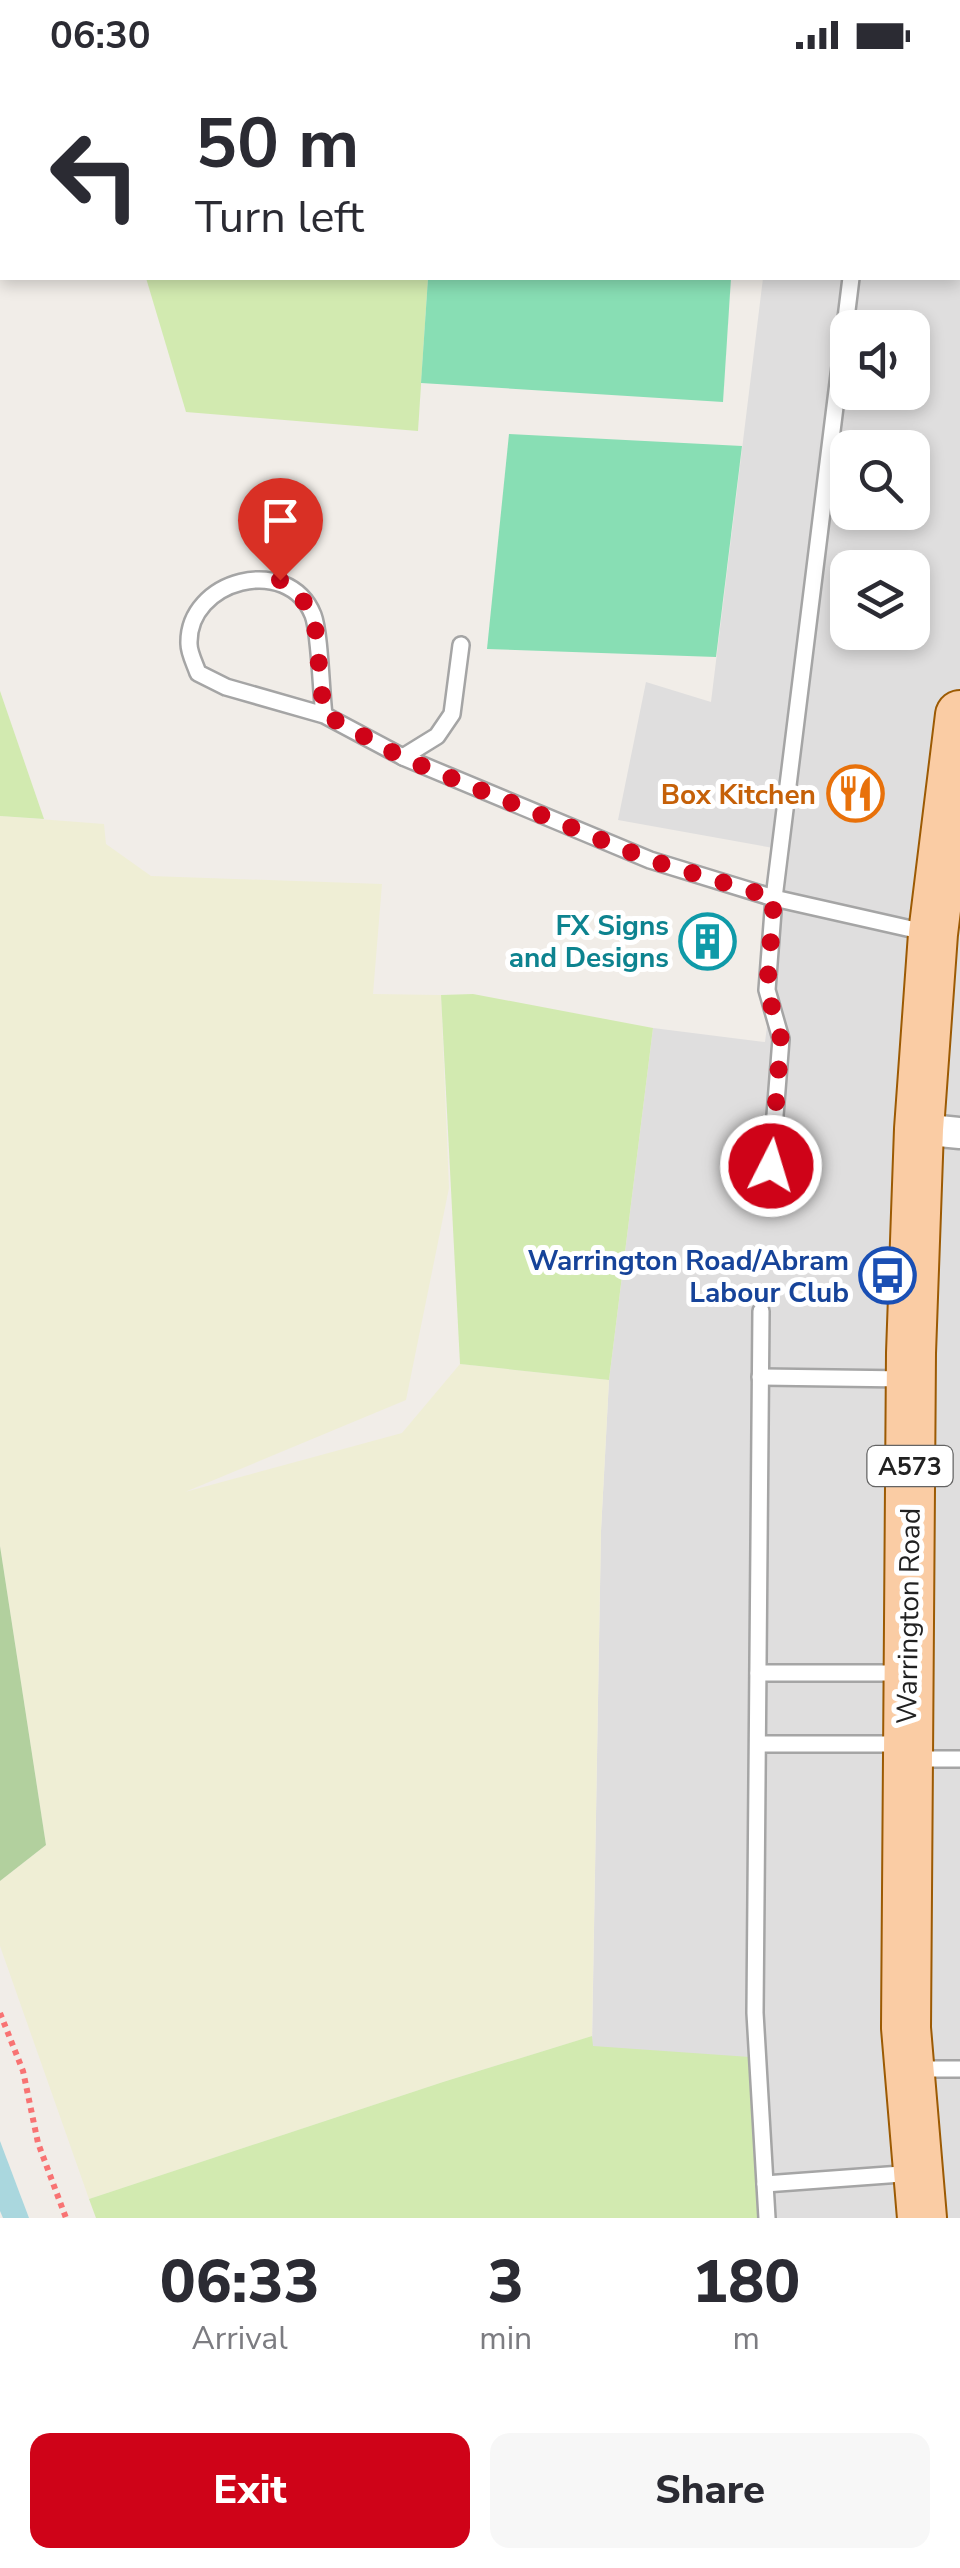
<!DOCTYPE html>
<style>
body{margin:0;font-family:"Nunito Sans",sans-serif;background:#f7f7f7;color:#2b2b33;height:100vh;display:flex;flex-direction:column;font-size:38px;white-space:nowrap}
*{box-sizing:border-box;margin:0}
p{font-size:32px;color:#7c7c81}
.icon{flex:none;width:55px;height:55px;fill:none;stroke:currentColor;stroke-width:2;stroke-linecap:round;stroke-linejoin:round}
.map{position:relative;height:2148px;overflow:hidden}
.side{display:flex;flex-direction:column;background:#fff;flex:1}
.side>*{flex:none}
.guide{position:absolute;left:0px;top:0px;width:960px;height:210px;box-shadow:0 5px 15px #0003;background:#fff;color:#2b2b33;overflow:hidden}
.tools{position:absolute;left:830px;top:240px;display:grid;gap:20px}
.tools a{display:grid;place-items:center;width:100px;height:100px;border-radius:20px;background:#fff;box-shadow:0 5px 15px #0003;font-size:50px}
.pin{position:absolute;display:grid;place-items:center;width:85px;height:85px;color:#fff;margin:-102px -42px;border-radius:50% 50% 50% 0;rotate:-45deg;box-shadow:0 0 10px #0007}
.pin .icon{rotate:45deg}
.me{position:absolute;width:110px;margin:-55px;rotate:5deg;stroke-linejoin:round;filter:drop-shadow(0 0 8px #0008)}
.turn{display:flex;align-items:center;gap:35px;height:210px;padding:0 30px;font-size:45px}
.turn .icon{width:130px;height:130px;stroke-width:2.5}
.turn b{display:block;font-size:70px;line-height:85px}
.eta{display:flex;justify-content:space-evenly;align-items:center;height:170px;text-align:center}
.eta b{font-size:60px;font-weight:800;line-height:70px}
.primary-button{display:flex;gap:20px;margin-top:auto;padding:20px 30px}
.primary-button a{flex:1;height:115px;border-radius:20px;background:#cf0318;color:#fff;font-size:40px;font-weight:800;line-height:115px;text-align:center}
.primary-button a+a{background:#f7f7f7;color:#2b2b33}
.status{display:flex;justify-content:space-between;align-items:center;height:70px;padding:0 50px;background:#fff;direction:ltr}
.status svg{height:28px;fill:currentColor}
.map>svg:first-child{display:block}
.residential{fill:#dfdede;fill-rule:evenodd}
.farmland{fill:#efeed5}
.grass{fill:#d2eab0}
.forest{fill:#b2d09e}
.pitch{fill:#88deb4}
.water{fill:#aad7de}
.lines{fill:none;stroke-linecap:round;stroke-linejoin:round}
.service-casing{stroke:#a5a5a5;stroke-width:20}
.minor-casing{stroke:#a5a5a5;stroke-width:35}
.primary-casing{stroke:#9c5a03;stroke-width:52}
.path{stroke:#f87373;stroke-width:6;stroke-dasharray:5 5;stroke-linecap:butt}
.service{stroke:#fff;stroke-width:15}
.minor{stroke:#fff;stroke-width:30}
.primary{stroke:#facca4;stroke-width:48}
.route{stroke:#cf0318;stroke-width:18;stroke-dasharray:0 32.4}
.labels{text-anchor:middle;stroke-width:10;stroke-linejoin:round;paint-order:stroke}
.shield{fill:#fff;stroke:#646464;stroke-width:2.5}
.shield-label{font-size:25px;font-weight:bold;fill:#212121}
.food-label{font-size:28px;font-weight:bold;fill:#c56008;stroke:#fff;text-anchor:end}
.culture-label{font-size:28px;font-weight:bold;fill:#0d838f;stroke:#fff;text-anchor:end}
.transit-label{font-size:28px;font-weight:bold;fill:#164399;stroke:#fff;text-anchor:end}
.street-label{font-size:28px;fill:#212121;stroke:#fff}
</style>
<div class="status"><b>06:30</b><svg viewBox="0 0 49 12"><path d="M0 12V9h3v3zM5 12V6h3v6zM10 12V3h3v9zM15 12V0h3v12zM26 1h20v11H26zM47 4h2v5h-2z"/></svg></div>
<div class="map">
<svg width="960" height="2148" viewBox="0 0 960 2148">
<rect width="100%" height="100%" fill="#f1ede8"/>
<!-- residential -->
<path class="residential" d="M779 0H960V2148H760L592 1976 601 1461 609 1310 653 958 765 972 790 781 618 750 646 612 711 632 763 208H958V2H779ZM848 258H912V322H848ZM848 378H912V442H848ZM848 498H912V562H848Z"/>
<!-- farmland -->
<path class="farmland" d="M0 746 104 754 106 774 151 806 382 814 373 924 441 925 449 1118 406 1330 185 1422 402 1363 460 1294 609 1310 601 1461 592 1966 443 2012 89 2129 0 1876V1811L46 1775 0 1476Z"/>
<!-- grass -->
<g class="grass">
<path d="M111 0H438L111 2Z"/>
<path d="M146 208H428L418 361 186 342Z"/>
<path d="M0 621 44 749 0 746Z"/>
<path d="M473 924 653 958 609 1310 460 1294 441 925Z"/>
<path d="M592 1966 593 1976 750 1987 760 2148H96L89 2129 443 2012Z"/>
</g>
<!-- forest -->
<path class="forest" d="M0 1476 46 1775 0 1811Z"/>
<!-- pitch -->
<g class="pitch">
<path d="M428 208H731L723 332 421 313Z"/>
<path d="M509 364 742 376 716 587 487 579Z"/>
</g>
<!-- water -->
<path class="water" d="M0 2071 29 2148H3L0 2141Z"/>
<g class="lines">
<defs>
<g id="service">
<path d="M874 2 875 0"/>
<path d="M324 645C321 622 320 563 313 545 288 483 187 510 189 574 189 583 195 594 198 603L226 617 324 645 403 687 650 790 774 828 929 863"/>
<path d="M403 687 437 666 452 644 461 575"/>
<path d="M771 1096 781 969 767 920 774 828 851 208"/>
<path d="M761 1241 755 1943 767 2148"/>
<path d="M760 1307 906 1309"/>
<path d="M758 1603H904"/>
<path d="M758 1674H904"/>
<path d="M914 1689H960"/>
<path d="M913 1999H960"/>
<path d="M765 2114 915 2103"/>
</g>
<path id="minor" d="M919 1059 960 1063"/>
<path id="primary" d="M922 2148 906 1958 911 1283 919 1059 933 864 960 645"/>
</defs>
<!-- service casing -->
<use href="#service" class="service-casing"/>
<!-- minor casing -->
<use href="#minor" class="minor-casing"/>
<!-- primary casing -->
<use href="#primary" class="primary-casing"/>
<!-- path -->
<path class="path" d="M0 1943 23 2001 38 2073 66 2148"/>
<!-- service -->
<use href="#service" class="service"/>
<!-- minor -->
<use href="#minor" class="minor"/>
<!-- primary -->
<use href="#primary" class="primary"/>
</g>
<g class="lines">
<!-- route -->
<path class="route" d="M280 510 297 522 314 546 324 644 403 688 650 790 774 828 767 920 781 969 771 1096"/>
</g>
<!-- icons -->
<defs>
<symbol id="restaurant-ring" viewBox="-11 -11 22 22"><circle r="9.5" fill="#fff" stroke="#e8710a" stroke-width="1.5"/><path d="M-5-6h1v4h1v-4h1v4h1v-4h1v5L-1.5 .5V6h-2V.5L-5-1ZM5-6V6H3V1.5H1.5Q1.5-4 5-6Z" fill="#e8710a"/></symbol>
<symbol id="building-ring" viewBox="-11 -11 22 22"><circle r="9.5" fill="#fff" stroke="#0f9aa8" stroke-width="1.5"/><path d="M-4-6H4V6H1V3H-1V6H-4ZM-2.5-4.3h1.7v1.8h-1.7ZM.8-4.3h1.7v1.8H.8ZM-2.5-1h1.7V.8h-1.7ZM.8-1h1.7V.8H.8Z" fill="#0f9aa8"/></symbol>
<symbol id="bus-ring" viewBox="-11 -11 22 22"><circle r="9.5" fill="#fff" stroke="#1a4fb4" stroke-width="1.5"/><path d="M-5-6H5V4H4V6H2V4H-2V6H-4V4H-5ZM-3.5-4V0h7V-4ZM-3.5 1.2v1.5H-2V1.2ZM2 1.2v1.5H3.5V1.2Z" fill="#1a4fb4"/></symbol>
</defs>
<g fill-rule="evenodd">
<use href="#restaurant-ring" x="824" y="692" width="63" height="63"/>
<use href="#building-ring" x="676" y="840" width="63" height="63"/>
<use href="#bus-ring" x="856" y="1174" width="63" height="63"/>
</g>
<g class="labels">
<!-- shield labels -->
<rect class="shield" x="867.5" y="1376" width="85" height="40" rx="8"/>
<g class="shield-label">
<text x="910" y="1405">A573</text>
</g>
<!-- food labels -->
<g class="food-label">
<text x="816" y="734">Box Kitchen</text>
</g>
<!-- culture labels -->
<g class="culture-label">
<text x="669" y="865">FX Signs<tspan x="669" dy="32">and Designs</tspan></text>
</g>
<!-- transit labels -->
<g class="transit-label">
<text x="849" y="1200">Warrington Road/Abram<tspan x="849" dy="32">Labour Club</tspan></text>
</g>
<!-- street labels -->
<g class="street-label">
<text transform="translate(908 1546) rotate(-89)" y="10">Warrington Road</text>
</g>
</g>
</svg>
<div class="tools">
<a><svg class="icon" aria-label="sound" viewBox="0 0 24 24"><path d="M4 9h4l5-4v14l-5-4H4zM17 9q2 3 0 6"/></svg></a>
<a><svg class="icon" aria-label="search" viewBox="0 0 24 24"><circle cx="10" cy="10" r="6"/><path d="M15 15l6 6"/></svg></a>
<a><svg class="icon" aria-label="layers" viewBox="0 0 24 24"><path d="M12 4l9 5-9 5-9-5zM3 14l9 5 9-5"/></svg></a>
</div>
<div class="pin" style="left:280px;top:510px;background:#d93025"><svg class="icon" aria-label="arrive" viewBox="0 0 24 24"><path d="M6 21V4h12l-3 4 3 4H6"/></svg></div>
<svg class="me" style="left:771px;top:1096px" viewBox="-20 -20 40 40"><circle r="17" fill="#cf0318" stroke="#fff" stroke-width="3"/><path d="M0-11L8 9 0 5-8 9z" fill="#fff"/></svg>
<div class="guide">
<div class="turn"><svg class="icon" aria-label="left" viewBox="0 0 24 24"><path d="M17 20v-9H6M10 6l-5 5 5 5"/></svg><div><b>50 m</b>Turn left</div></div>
</div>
</div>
<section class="side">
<div class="eta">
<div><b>06:33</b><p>Arrival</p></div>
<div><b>3</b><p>min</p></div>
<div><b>180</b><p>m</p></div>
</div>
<div class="primary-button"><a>Exit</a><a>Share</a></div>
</section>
